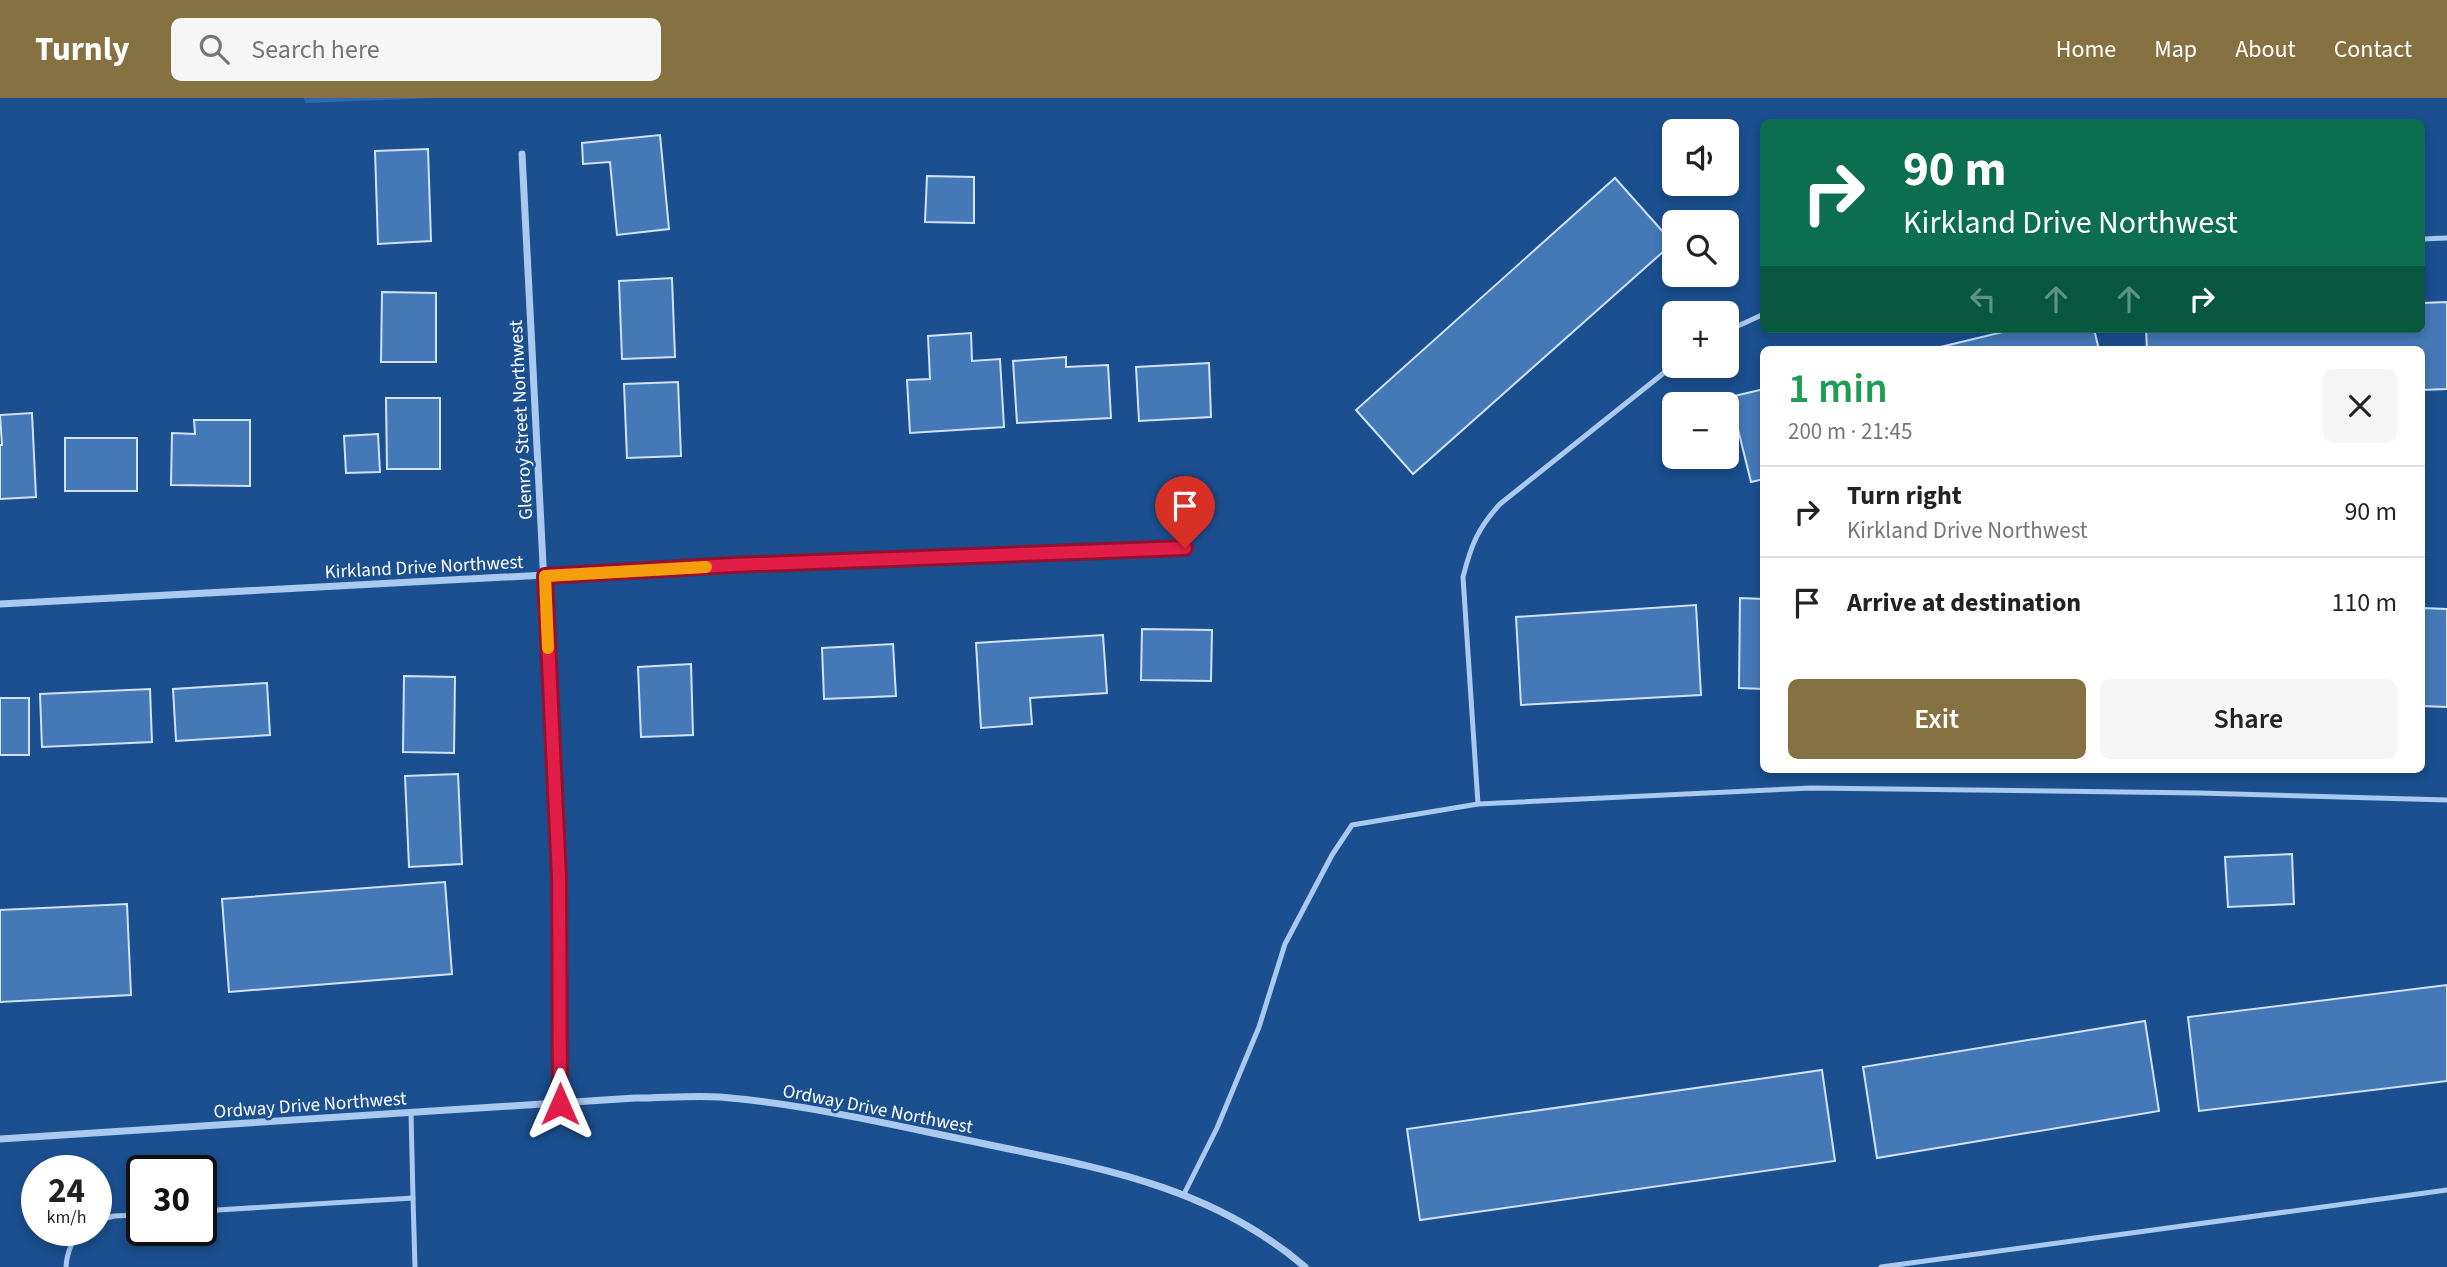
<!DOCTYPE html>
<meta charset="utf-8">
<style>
body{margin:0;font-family:"Source Sans 3",sans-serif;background:#f6f6f6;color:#222;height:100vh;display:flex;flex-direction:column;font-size:26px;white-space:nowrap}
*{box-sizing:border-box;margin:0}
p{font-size:23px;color:#767676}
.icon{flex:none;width:38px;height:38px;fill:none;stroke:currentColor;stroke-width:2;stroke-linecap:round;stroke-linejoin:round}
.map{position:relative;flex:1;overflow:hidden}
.sheet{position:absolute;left:1760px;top:248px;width:665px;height:427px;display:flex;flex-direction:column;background:#fff;border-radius:10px;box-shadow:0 4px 10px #0003}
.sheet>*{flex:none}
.hud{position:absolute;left:1760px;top:21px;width:665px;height:214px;border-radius:10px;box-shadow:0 4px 10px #0003;background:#0b6e4f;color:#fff;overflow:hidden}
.fabs{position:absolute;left:1662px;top:21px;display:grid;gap:14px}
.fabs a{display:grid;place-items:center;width:77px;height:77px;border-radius:10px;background:#fff;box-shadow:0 4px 10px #0003;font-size:35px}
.speed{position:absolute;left:21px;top:1057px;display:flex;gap:14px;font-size:35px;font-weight:700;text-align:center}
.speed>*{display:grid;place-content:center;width:91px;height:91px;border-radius:50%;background:#fff;box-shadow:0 4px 10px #0003;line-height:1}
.speed small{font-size:18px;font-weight:400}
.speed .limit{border:4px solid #111;border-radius:10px;background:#fff;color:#111}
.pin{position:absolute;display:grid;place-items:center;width:60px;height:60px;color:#fff;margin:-72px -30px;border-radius:50% 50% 50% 0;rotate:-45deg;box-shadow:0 0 7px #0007}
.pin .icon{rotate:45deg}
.me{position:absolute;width:77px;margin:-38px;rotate:0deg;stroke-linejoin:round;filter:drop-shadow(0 0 5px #0008)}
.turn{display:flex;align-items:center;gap:24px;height:147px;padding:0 28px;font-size:32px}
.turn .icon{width:91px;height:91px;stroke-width:2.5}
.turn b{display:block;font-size:49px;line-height:60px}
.lanes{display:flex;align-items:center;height:66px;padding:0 28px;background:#0003;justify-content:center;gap:35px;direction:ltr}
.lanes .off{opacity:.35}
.round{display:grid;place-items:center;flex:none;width:74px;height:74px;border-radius:10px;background:#f6f6f6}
.head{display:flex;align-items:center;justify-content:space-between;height:119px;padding:0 28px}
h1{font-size:42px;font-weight:600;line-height:52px;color:#1e9e55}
.cta{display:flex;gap:14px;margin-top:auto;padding:14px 28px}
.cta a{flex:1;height:80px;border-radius:10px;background:#857141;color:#fff;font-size:28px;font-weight:600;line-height:80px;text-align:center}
.cta a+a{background:#f6f6f6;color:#222}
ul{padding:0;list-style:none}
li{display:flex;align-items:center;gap:21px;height:91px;padding:0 28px;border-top:2px solid #e0e0e0}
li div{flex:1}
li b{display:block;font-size:26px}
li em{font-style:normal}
header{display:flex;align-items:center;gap:42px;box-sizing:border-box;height:98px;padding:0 35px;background:#857141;color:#fff}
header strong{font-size:33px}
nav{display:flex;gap:38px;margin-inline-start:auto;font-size:24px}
.search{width:490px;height:63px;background:#f6f6f6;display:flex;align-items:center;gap:18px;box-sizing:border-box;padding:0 24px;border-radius:10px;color:#767676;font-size:26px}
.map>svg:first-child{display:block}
.green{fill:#2e69ad}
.building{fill:#4478b7;stroke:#cfe3fa;stroke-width:2}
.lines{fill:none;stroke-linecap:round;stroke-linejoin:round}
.service{stroke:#a9c9ee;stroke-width:5}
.minor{stroke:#a9c9ee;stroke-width:7}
.route-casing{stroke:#92132f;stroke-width:18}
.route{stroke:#e11d48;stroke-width:12}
.slow{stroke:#f59e0b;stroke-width:12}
.labels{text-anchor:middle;stroke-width:5;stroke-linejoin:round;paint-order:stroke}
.street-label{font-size:19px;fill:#fff;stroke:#1b4f8f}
</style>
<header>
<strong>Turnly</strong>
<div class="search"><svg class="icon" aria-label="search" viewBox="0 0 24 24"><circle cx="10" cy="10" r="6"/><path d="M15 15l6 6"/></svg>Search here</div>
<nav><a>Home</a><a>Map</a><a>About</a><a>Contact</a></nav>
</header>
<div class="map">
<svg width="2447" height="1169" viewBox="0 0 2447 1169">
<rect width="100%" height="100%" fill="#1b4f8f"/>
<!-- green -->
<path class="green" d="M304 0H437L305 5Z"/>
<!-- building -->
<g class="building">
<path d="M660 37 669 131 617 137 610 64 583 66 582 45Z"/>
<path d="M428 51 431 143 378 146 375 53Z"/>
<path d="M927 78 974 79V125L925 124Z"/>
<path d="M1615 80 1673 145 1413 376 1356 312Z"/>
<path d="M672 180 675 259 622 261 619 183Z"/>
<path d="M382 194 436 195V264H381Z"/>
<path d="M2447 204V291L2422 292V252H2147L2146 231H2422V205Z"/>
<path d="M2015 231H2094L2099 252H1928Z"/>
<path d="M971 235 972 263 1000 261 1004 329 910 335 907 282 930 281 928 238Z"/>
<path d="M1066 259V269L1108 267 1111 320 1017 325 1013 263Z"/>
<path d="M1209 265 1211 319 1139 323 1136 269Z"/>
<path d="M678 284 681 358 627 360 624 286Z"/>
<path d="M1764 291V381L1751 384 1730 299Z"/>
<path d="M386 300H440V371H387Z"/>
<path d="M32 315 36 399 0 401V347H2L0 317Z"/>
<path d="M194 322H250V388L171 387 172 335 195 336Z"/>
<path d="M378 336 380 374 346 375 344 338Z"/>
<rect x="65" y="340" width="72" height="53"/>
<path d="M1740 500 1764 501V591L1739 590Z"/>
<path d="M1696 507 1701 597 1521 607 1516 519Z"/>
<path d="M2422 510 2447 511V609L2422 608Z"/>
<path d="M1142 531 1212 532 1211 583 1141 582Z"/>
<path d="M1103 537 1107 595 1030 600 1032 626 981 630 976 545Z"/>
<path d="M893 546 896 598 824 601 822 550Z"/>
<path d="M691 566 693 637 641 639 638 569Z"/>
<path d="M404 578 455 579 454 655 403 654Z"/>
<path d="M267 585 270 637 176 643 173 591Z"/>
<path d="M150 591 152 644 42 649 40 596Z"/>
<rect x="0" y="600" width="29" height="57"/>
<path d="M458 676 462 766 409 769 405 678Z"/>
<path d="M2292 756 2294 806 2228 809 2225 759Z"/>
<path d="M445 784 452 876 229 894 222 801Z"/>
<path d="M127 806 131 897 0 904V812Z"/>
<path d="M2447 887V983L2199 1013 2188 919Z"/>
<path d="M2145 923 2159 1013 1877 1060 1863 969Z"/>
<path d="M1822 972 1835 1063 1420 1122 1407 1031Z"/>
</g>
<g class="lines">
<!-- service -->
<g class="service">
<path d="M2422 141 2447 140"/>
<path d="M1727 233 1764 216"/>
<path d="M1478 706 1463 479C1471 447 1478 430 1500 406L1675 266"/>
<path d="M411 1015 413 1100"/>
<path d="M1184 1096 1217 1030 1259 929 1285 846 1332 757 1352 727 1478 706 1811 690 2199 695 2447 702"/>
<path d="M201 1113 413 1100 415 1169"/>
<path d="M96 1123 114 1118 142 1117"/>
<path d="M66 1169C67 1155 72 1141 83 1132"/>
<path d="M1881 1169 2447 1092"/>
</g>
<!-- minor -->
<g class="minor">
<path d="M522 56 559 779 560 1006"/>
<path d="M0 506 733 467 1185 450"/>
<path d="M0 1041 635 1000C663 1000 692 997 720 999 803 1006 884 1025 966 1042 1088 1068 1206 1084 1305 1169"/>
</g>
</g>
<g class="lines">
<defs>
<path id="route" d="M560 1006 559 779 545 478 733 467 1185 450"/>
</defs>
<!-- route casing -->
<use href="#route" class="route-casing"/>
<!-- route -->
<use href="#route" class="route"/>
<!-- slow -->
<path class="slow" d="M548 550 545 478 706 469"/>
</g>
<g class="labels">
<!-- street labels -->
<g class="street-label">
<text transform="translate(520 322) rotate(-93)" y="7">Glenroy Street Northwest</text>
<text transform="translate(424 468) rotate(-3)" y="7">Kirkland Drive Northwest</text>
<text transform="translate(310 1006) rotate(-4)" y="7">Ordway Drive Northwest</text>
<text transform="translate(878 1010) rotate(11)" y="7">Ordway Drive Northwest</text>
</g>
</g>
</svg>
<div class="fabs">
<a><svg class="icon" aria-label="sound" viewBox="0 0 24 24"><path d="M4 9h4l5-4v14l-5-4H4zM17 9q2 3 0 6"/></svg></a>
<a><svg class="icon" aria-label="search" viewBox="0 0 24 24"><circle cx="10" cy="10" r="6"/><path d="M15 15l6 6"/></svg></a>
<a>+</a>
<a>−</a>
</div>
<div class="speed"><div>24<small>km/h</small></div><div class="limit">30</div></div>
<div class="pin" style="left:1185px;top:450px;background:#d93025"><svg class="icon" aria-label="arrive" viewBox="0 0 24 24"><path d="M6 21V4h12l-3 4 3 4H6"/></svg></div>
<svg class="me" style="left:560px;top:1006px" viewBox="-20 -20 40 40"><path d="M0-17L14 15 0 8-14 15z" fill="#e11d48" stroke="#fff" stroke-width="4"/></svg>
<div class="hud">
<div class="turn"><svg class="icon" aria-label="right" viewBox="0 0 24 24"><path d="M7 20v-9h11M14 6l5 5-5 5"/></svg><div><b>90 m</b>Kirkland Drive Northwest</div></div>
<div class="lanes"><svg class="icon off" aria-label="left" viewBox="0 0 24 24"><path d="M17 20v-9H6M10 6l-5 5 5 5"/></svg><svg class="icon off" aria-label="ahead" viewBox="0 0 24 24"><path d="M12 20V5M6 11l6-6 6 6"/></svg><svg class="icon off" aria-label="ahead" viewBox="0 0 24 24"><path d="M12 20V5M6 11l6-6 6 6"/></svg><svg class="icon" aria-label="right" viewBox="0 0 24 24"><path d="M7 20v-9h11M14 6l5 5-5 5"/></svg></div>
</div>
<section class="sheet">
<div class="head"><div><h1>1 min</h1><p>200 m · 21:45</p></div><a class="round"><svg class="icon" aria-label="close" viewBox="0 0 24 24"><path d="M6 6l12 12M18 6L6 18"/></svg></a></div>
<ul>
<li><svg class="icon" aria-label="right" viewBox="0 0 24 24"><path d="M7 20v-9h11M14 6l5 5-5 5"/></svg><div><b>Turn right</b><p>Kirkland Drive Northwest</p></div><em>90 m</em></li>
<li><svg class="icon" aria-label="arrive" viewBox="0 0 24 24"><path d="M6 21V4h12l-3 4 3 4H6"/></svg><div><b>Arrive at destination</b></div><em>110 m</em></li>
</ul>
<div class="cta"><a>Exit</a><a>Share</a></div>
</section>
</div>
